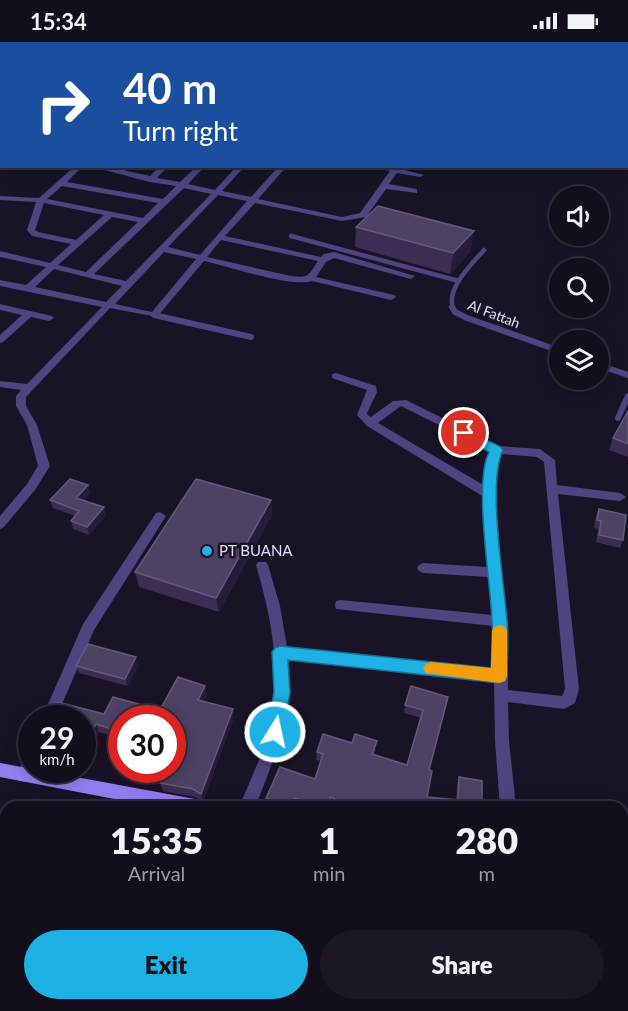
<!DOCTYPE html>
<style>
body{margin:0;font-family:Lato,sans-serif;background:#1c1725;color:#f1f3f6;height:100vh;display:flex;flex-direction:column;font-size:22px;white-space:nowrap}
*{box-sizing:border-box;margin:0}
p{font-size:20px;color:#9d9ca3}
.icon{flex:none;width:33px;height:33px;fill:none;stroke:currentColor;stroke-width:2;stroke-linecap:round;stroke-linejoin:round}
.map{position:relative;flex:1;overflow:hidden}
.sheet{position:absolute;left:0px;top:759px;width:628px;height:210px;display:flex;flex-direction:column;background:#130e1c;border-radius:18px 18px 0 0;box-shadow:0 3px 15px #0003,0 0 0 2px #322e3b}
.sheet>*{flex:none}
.top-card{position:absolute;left:0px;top:0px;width:628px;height:126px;box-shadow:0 3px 15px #0003,0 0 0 2px #322e3b;background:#1a4fa0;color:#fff;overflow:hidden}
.tools{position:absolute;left:549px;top:144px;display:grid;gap:12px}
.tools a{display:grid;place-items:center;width:60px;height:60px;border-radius:50%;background:#130e1c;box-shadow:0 3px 15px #0003,0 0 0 2px #322e3b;font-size:30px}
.speed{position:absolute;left:18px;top:663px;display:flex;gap:12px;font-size:30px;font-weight:700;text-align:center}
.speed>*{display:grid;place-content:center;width:78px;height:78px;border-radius:50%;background:#130e1c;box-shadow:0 3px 15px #0003,0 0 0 2px #322e3b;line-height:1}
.speed small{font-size:15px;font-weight:400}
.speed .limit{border:9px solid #d22;background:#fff;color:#111}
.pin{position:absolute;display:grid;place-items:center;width:51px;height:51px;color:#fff;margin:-26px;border:3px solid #fff;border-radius:50%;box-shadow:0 2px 6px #0007}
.me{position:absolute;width:66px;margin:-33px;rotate:10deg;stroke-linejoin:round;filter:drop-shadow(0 0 4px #0008)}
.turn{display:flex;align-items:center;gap:21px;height:126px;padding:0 24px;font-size:27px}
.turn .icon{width:78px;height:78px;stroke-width:2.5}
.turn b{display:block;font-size:42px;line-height:51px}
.eta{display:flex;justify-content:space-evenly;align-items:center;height:102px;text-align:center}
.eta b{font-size:36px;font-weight:800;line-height:42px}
.button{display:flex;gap:12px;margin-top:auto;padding:12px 24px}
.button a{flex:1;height:69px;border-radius:36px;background:#1eb1e5;color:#111;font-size:24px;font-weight:800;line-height:69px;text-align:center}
.button a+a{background:#1c1725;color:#f1f3f6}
.status{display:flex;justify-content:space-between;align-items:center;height:42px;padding:0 30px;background:#130e1c;direction:ltr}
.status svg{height:16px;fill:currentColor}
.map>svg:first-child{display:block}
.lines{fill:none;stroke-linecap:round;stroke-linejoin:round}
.lane-far1{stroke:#4f4380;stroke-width:4.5}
.lane{stroke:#4f4380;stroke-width:6}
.street{fill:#4f4380;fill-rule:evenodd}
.secondary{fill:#937ef0;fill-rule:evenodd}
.wall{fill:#3b2e52}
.shaded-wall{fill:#261b39}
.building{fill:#4d4164;stroke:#65597c;stroke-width:1.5}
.route{fill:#1eb1e5;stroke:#147395;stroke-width:1.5}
.slow{fill:#f59e0b}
.poi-dot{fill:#1eb1e5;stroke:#191326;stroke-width:2}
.labels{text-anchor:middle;stroke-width:5;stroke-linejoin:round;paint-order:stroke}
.far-street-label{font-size:14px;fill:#e4dcfb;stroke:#191326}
.poi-label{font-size:15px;fill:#e4dcfb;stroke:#191326;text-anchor:start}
</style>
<div class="status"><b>15:34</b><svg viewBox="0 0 49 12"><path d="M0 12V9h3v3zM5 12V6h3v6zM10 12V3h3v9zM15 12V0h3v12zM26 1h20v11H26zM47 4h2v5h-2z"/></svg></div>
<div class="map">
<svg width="628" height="969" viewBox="0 0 628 969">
<rect width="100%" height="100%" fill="#191326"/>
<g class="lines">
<!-- lane-far1 -->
<g class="lane-far1">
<path d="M291 194 459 239"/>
<path d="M453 266C446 246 472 222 484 208"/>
</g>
<!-- lane -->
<g class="lane">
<path d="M452 265 455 270 467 276 560 309"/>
<path d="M154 273 251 295"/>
<path d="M598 323 628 333"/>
<path d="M618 376 628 354"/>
</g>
<!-- street -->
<g class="street">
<path d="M249 0H255L247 2Z"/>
<path d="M0 18H2L0 23Z"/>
<rect x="627" y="83" width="1" height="4"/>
<rect x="0" y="100" width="2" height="4"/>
<path d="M75 124H83L67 140 163 157 176 144 150 140 89 124H105L150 134 160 124H168L157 136 180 140 197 124H205L188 142 215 148 237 124H245L222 149 251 155 279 124H287L258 157 342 175 360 171 390 129 372 124H401L400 127 424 133 420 135 397 131 389 142 417 147V151L386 147 366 175 342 179 255 161 225 194 321 215 324 212 334 210 415 234 411 237 334 216 326 220 316 235 394 253 396 255 391 258 312 239C292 246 227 224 204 219L157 275 110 266 26 355V364L37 383 50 424 35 448 4 485 0 487V474L27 442 38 424 27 383 16 364V354L21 348 0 345V339L27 342 102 265 0 244V238L26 243 46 225 0 215V209L50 221 71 202 32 194 27 188 36 160 0 158V154L39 156ZM62 144 158 161 143 176 47 157ZM184 146 211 152 126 239 94 232ZM218 153 247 159 200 213 168 205ZM44 161 104 173 76 198 38 190 35 188ZM112 175 138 180 86 230 58 223ZM221 198 318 219C308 234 309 236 291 234L207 215ZM164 210 196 217 152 270 115 262ZM54 227 122 244 106 260 35 245Z"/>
<path d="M0 262 52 274 54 276 49 279 31 275 3 300 0 301V293L22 273 0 268Z"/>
<path d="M336 331 376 344 377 350 368 369 367 372 371 375 393 359 406 358 499 404 540 407 555 418 557 443 620 451 626 455 620 459 558 452 579 647 575 661 564 667 508 660 509 699 516 765H500L495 699 494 640 288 617C293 670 275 716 255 765H239C252 734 268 702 273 669 280 619 270 571 256 523L258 520H266L268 523 280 564 287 605 494 627 493 584 336 567 335 563 336 559 341 558 493 573 488 535 423 531 419 529 417 526 419 523 423 521 487 525 484 455 367 384 357 373 367 348 332 336V332ZM401 364 491 409 486 418 485 444 378 381ZM501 412 537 415 544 420 565 647 562 654 508 648 507 579 500 530 496 453 498 418Z"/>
<path d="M160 470 166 474 94 588 56 676H42L83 582 156 471Z"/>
<path d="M32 709V728H34L29 738 24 740 19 738 16 733 27 711Z"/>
<path d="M181 963H199L197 969H179Z"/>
</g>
<!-- secondary -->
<g class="secondary">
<path d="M0 721 195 757 200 760 203 765H156L0 735Z"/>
<path d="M628 803V819L622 820V804Z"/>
</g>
</g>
<!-- wall -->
<g class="wall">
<path d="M143 0H164L163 2H143Z"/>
<path d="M356 185 471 209 450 232 355 205Z"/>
<path d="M628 369V415L609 408 613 396Z"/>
<path d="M88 443 90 451 84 458 106 473 89 493 73 487 71 479 75 474 53 466 50 458Z"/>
<path d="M271 458 272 473 219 570 139 545 135 530Z"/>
<path d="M599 467 623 498 620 506 596 500 598 487 594 486 596 474Z"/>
<path d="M139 623 128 644 79 631 76 624Z"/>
<path d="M207 653 203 659 234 675 203 760 195 755 163 749 160 741 176 703 172 702V676H122L121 697 99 690 88 712 82 710V676L104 672 160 668Z"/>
<path d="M448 655 429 728 427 755 456 758 457 743 459 735 482 765H338L329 762V765H303L295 763 294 765H272L267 763 266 756 315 737 321 719 316 718 317 710 352 701 376 707 374 713 407 723 421 676 404 671 405 663Z"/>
<path d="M0 788 6 789V846L0 844Z"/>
<path d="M411 963H466L464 969H421Z"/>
<path d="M541 963H622L628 969H527L532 964 540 967Z"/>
</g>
<!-- shaded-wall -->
<g class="shaded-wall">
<path d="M474 189 471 209 450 232 453 211Z"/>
<path d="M88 443 90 451 79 463 76 456Z"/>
<path d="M271 458 272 473 219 570 216 556Z"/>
<path d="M104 465 106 473 89 493 87 485Z"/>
<path d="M136 615 139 623 128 644 125 637Z"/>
<path d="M205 644 207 653 200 666 198 658Z"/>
<path d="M233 667 234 675 203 760 201 752Z"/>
<path d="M96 682 99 690 88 712 85 704Z"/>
<path d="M121 682 122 695 121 697 118 689Z"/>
<path d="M294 756 295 763 294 765H291Z"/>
<path d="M53 963H60L56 969H50Z"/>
<path d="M94 963H100L96 969H91Z"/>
</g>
<!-- building -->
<g class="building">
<path d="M0 0H100L99 2H2V12L0 11Z"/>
<path d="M361 0H453L457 2H364Z"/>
<path d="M627 61H628V76L627 75Z"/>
<path d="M378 164 474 189 453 211 356 185Z"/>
<path d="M628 369V402L613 396Z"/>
<path d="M70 437 88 443 76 456 104 465 87 485 71 479 79 469 50 458Z"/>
<path d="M196 437 271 458 216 556 135 530Z"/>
<path d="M599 467 626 473 623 498 599 493 601 479 597 478Z"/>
<path d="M88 602 136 615 125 637 76 624Z"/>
<path d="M178 635 205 644 198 658 233 667 201 752 193 747 160 741 166 728H172V711L178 697 172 695V676H122V682L118 689 96 682 85 704 82 703V676H47L58 660 104 672 113 655 160 668Z"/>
<path d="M411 644 448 655 429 728 432 729 427 755 458 758 459 735 482 739V765H358L330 755 327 765 294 756 291 765 266 756 280 725 315 737 323 712 317 710 323 692 352 701 355 692 377 699 372 712 407 723 423 668 405 663Z"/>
<path d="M0 788 6 789V841L0 839Z"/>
<path d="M622 857 628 859V969H546L547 963H622Z"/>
<path d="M18 963H53L50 969H21L16 966Z"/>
<path d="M67 963H94L91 969H77Z"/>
<path d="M361 963H397L395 969H358Z"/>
<path d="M420 963H466L464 969H430Z"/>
<path d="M532 964 546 969H531Z"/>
</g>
<!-- route -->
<path class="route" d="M464 387 501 405 503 408C487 441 504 539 507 578 509 596 507 615 507 634L505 639 499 641 288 618 290 650 284 690 281 696 275 698 270 696 267 690 274 650 272 610 275 606 280 604 491 626C492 611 493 595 492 580 491 541 473 442 489 410L459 394 457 391 459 388Z"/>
<!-- slow -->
<path class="slow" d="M500 583 505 585 507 589V634L505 639 499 641 426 631 423 626 426 622 431 620 491 626 492 589 494 585Z"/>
<!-- markers -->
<circle class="poi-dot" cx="207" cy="509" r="6"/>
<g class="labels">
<!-- far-street labels -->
<g class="far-street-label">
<text transform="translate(494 272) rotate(21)" y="5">Al Fattah</text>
</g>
<!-- poi labels -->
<g class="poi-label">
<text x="219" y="514">PT BUANA</text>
</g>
</g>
</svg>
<div class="tools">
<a><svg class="icon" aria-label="sound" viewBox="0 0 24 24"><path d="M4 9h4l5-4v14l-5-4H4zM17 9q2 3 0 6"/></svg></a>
<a><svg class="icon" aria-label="search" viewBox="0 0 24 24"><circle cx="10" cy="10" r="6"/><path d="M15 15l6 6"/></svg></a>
<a><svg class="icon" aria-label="layers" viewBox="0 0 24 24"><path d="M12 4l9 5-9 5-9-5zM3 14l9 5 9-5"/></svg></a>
</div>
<div class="speed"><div>29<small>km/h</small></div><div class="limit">30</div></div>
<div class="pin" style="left:464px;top:391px;background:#d93025"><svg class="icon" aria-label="arrive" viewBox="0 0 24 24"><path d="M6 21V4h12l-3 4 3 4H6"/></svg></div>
<svg class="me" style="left:275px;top:690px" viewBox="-20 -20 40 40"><circle r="17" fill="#1eb1e5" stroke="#fff" stroke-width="3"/><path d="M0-11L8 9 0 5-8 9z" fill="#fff"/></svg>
<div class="top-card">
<div class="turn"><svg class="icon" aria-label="right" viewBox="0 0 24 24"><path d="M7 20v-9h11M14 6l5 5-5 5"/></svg><div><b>40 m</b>Turn right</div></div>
</div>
<section class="sheet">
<div class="eta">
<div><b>15:35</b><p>Arrival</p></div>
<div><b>1</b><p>min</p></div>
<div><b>280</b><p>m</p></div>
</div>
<div class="button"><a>Exit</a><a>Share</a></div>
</section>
</div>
